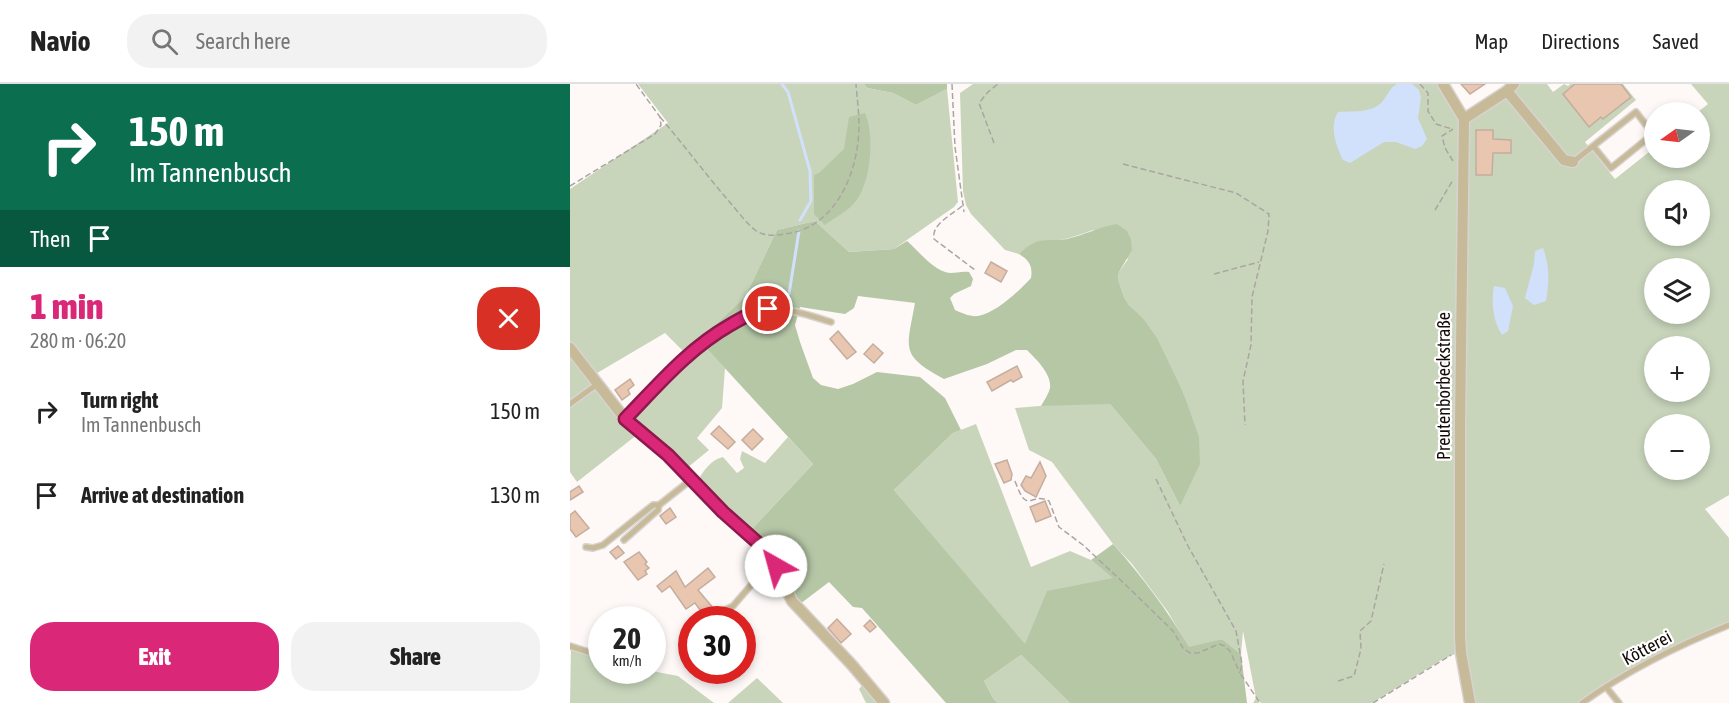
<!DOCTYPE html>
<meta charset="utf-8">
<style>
body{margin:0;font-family:"Asap Condensed",sans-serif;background:#f2f2f2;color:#222;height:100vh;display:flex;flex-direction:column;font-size:22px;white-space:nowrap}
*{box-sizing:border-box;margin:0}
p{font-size:20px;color:#767676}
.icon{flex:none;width:33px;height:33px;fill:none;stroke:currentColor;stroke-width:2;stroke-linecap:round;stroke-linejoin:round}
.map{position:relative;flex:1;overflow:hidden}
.details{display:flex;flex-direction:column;background:#fff;width:570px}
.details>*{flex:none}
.top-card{background:#0b6e4f;color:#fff;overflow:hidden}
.needle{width:39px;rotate:256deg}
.buttons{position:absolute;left:1074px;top:18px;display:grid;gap:12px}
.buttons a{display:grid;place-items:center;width:66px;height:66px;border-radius:50%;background:#fff;box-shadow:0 3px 9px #0003;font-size:30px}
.speed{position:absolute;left:18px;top:522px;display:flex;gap:12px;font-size:30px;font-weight:700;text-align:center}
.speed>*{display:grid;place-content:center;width:78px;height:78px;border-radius:50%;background:#fff;box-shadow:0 3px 9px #0003;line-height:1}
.speed small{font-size:15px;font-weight:400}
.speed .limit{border:9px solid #d22;background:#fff;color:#111}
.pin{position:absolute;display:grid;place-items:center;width:51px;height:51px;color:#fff;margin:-26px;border:3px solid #fff;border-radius:50%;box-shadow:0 2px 6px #0007}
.me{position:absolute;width:66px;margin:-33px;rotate:322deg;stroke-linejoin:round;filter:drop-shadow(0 0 4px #0008)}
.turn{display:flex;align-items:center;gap:21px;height:126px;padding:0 30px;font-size:27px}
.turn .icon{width:78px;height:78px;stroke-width:2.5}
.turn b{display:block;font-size:42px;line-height:51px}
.then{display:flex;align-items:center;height:57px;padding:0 30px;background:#0003;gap:12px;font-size:22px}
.round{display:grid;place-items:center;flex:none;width:63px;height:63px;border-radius:24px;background:#f2f2f2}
.summary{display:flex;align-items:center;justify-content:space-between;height:102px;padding:0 30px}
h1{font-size:36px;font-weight:800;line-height:45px;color:#db2777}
.button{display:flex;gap:12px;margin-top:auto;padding:12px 30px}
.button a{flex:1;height:69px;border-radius:24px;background:#db2777;color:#fff;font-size:24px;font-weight:800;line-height:69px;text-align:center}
.button a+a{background:#f2f2f2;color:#222}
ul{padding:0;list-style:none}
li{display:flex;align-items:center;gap:18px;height:84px;padding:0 30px}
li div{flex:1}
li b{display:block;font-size:22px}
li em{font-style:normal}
header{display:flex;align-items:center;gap:36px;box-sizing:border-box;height:84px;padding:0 30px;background:#fff;border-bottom:2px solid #e0e0e0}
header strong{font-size:28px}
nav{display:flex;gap:33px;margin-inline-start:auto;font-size:21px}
.search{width:420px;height:54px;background:#f2f2f2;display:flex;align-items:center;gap:15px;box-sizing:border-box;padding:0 21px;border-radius:24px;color:#767676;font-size:22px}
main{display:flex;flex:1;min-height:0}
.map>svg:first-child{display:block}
.green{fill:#c8d5bb;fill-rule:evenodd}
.forest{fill:#b6c7a6}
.water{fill:#d1e1fb}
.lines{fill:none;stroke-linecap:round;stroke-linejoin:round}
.stream{stroke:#d1e1fb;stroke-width:3}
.building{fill:#e8c6b0;stroke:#c3ad9f;stroke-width:1.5}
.lane-casing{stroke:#d8d3d1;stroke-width:8}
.street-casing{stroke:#d8d3d1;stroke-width:13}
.path{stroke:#aba5a2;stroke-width:1.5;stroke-dasharray:6 3;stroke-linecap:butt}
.lane{stroke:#c7ba98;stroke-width:5}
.street{stroke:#c7ba98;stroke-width:10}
.route-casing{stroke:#8e194d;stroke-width:15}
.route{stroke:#db2777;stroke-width:10}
.labels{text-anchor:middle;stroke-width:4.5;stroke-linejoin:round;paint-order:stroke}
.street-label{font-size:18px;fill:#130a07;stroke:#fff}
</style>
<header>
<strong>Navio</strong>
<div class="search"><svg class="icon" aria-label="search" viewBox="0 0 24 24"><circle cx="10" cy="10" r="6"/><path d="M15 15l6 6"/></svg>Search here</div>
<nav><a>Map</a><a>Directions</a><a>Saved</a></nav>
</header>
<main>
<section class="details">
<div class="top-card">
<div class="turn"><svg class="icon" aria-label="right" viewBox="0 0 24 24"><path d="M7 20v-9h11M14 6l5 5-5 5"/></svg><div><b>150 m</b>Im Tannenbusch</div></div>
<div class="then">Then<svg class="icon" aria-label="arrive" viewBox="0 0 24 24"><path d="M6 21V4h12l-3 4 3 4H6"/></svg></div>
</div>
<div class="summary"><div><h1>1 min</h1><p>280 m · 06:20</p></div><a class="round" style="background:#d93025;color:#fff"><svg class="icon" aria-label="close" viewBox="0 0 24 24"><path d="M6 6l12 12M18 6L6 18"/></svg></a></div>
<ul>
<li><svg class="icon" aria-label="right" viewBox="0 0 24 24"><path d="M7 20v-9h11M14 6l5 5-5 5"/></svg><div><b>Turn right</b><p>Im Tannenbusch</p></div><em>150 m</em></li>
<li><svg class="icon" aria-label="arrive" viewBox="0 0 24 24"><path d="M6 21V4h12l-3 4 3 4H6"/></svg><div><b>Arrive at destination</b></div><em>130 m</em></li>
</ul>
<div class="button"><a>Exit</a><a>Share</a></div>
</section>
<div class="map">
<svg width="1159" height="619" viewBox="0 0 1159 619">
<rect width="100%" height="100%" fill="#fef9f7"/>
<!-- green -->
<g class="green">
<path d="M68 0H294L297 4 323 9 346 21 377 5 388 118 384 123 324 165 279 168 245 137 207 146 175 213 115 269 95 249 22 292 68 350 7 398 0 388V105L98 39Z"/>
<path d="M403 0H879L896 27 939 0H977L983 8 994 0 998 2 1000 0H1053L1066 16 1015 58 1045 95 1084 64V74H1130V28H1128L1138 20 1121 0H1159V411L1135 425 1159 454V542L1036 600 1008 619H901L890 568 873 575 802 619H691L687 615 689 619H683L686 614 673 547 671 570 652 555 619 564 598 528 562 480 543 460 482 378 459 366 445 324 492 320H540L586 375 610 422 618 327 613 308 572 233 559 221 554 213 548 195 549 188 558 175 523 146C512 150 501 154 490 156 468 161 469 154 449 170L435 166 401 130 396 121 393 107 390 9ZM1084 106H1130V152H1084ZM1084 184H1130V230H1084ZM1084 262H1130V308H1084ZM1084 340H1130V386H1084Z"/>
<path d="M134 261 155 284 152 324 127 354 139 366 117 384 63 335 99 294Z"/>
<path d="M406 340 461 483 500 467 521 476 544 494 455 561 324 406 383 349Z"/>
<path d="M218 353 243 380 181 446 153 423 128 396C134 386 142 375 153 373L167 389 174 384 170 375 172 367 195 379Z"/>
<path d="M1 566 31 574 32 586 82 587 108 592 144 619H0Z"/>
<path d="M451 571 500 619H428L423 614 414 597Z"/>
<path d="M187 594 213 619H158Z"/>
<path d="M295 598 313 619H296L289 605Z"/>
</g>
<!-- forest -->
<g class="forest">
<path d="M294 0H377V5L346 21 323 9 297 4Z"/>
<path d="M295 29C305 51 301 100 285 118 278 127 264 134 255 141L244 130V91L249 89 274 65 279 33Z"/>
<path d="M245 137 279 168 324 165 337 157C349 167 363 187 380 189 386 189 392 187 399 188L403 195 401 202 384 210 380 214 385 226C391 229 401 233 408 232 426 229 449 207 461 194 463 182 459 176 449 170 454 165 461 159 469 157 478 155 487 157 497 155 514 151 529 143 547 140L557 147 561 155 562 166 549 188 548 195 554 213 559 221 572 233 587 254 613 308 629 353 630 380 610 422 586 375 540 320 471 322C474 317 479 309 480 304 482 290 465 274 457 266H446L417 280 374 295C329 271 337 264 345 219L288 212 284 224 275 230 230 223 225 241 230 258 243 294 251 301 268 305 283 300 307 288 350 293 375 314 391 346 383 349 324 406 455 560 477 507 543 494 521 476 543 460C572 492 597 526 619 563L652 555 671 570 677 619H500L451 571 414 597 423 614 428 619H376L292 524 283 523 259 498 230 520 201 468 181 446 243 380 129 256 175 213 207 146Z"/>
</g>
<!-- water -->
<g class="water">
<path d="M827 0H842L849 6 851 14 848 34 857 55 852 62 845 65 826 58H814L780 79 773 76C766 61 759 43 768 28 782 27 801 29 811 19 817 13 819 4 827 0Z"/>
<path d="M973 164C980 182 979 199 976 217L964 221 955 214 964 180 965 167Z"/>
<path d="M924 202 935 204 943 222 938 247 932 251C923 238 921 217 924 202Z"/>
</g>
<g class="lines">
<!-- stream -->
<g class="stream">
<path d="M212 0 218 8 240 87 241 117 230 136"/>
<path d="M219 210 229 147"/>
</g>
</g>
<!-- building -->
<g class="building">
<path d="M891 0H915L900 10Z"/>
<path d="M1005 0H1051L1061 13 1033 35 1031 33 1019 43 993 10Z"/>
<path d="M906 46H923V55L941 56V69H923L922 91H906Z"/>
<path d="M421 178 437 187 431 198 415 189Z"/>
<path d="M268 247 286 268 277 275 260 255Z"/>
<path d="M303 260 313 269 304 279 294 270Z"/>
<path d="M447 282 452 293 443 298 441 296 422 307 417 298Z"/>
<path d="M60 295 64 301 58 306 60 310 52 316 45 306Z"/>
<path d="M149 342 165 358 158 365 141 350Z"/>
<path d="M183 345 193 355 182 366 172 356Z"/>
<path d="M437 376 442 390 441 396 434 399 425 380Z"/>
<path d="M470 378 476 392 466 413 455 407 451 401 456 392 461 394Z"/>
<path d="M9 402 13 408 0 416V408Z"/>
<path d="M475 417 481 432 466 438 460 423Z"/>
<path d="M100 424 106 433 96 440 90 432Z"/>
<path d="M5 427 19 444 6 453 0 445V431Z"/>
<path d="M48 462 54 469 46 475 40 468Z"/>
<path d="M69 468 77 478 75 480 79 484 75 487 77 490 68 496 54 478Z"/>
<path d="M138 484 145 493 128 506 145 526 138 531 136 528 133 530 125 519 116 525 100 502 92 508 87 502 106 487 115 503Z"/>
<path d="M267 535 281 550 271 559 258 544Z"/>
<path d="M300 536 306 543 300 548 294 542Z"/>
</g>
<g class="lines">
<defs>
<g id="lane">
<path d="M1003 78 1066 28 1083 50 1041 84 1023 62"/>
<path d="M0 320 26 301"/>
<path d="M55 335C90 298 120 264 164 238 175 233 186 226 198 225 220 224 241 232 261 238"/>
<path d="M54 456 88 426 89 421"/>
<path d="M16 463 23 464 33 461 83 421H89L122 395"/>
<path d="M143 532 163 522 195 485 206 482"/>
<path d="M0 562 31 572"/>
<path d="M1036 603 1049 619"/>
<path d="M1012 619C1055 588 1109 561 1159 541"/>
</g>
<g id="street">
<path d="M873 0 894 35 890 340V553L891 569 900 619"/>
<path d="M937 7 994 76 1003 78"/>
<path d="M894 35 937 7 944 0"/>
<path d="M0 264 55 335 98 371 153 428 188 459 203 477 222 517 282 581 314 619"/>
</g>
</defs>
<!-- lane casing -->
<use href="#lane" class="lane-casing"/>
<!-- street casing -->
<use href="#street" class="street-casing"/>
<!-- path -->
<g class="path">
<path d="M382 0 385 63 394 128"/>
<path d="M850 0 858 9V27L866 40 882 45"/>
<path d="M90 33C113 60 134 88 157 115 166 125 175 138 185 146 196 154 209 151 221 149 268 140 289 85 289 41 289 28 287 14 286 0"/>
<path d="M424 59 409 19 418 8 428 0"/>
<path d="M883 77 875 64 872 52 883 45"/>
<path d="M553 80 666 109 699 130 698 147 682 213 681 261 673 297 675 341"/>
<path d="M0 102 85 50 91 41 90 33 66 0"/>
<path d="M392 122C382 131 361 140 364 155L405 186"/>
<path d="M865 126 883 96"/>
<path d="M644 190 689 178"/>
<path d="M586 395 618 462 666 547 672 580 670 589 690 619"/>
<path d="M445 397C458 433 459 407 479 417L489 443 513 461 559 504 603 547 613 564 620 569H628L649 560 655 562 660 567 670 589"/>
<path d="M768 597 784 592 791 565 790 547 801 537 814 480"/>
<path d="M803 619 881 571"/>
</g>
<!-- lane -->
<use href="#lane" class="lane"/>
<!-- street -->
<use href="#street" class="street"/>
</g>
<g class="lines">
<defs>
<path id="route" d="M198 225C184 227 172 234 160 241 118 265 88 301 55 335L98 371 153 428 188 459 206 482"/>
</defs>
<!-- route casing -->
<use href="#route" class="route-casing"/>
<!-- route -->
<use href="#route" class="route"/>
</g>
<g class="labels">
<!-- street labels -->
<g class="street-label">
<text transform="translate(874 302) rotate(-90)" y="6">Preutenborbeckstraße</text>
<text transform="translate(1077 564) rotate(-28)" y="6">Kötterei</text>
</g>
</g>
</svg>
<div class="buttons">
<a><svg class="needle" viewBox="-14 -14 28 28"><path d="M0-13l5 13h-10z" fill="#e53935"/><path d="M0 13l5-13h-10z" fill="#767676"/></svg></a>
<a><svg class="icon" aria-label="sound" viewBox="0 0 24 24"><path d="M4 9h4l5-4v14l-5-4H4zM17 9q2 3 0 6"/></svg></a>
<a><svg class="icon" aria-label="layers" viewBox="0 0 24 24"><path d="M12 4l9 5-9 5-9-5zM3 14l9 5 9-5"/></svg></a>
<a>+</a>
<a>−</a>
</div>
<div class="speed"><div>20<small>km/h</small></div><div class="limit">30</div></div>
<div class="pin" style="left:198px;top:225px;background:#d93025"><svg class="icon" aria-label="arrive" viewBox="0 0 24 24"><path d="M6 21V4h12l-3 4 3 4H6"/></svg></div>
<svg class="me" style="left:206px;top:482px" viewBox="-20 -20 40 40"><circle r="19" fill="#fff"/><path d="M0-13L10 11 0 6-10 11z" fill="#db2777"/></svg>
</div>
</main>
